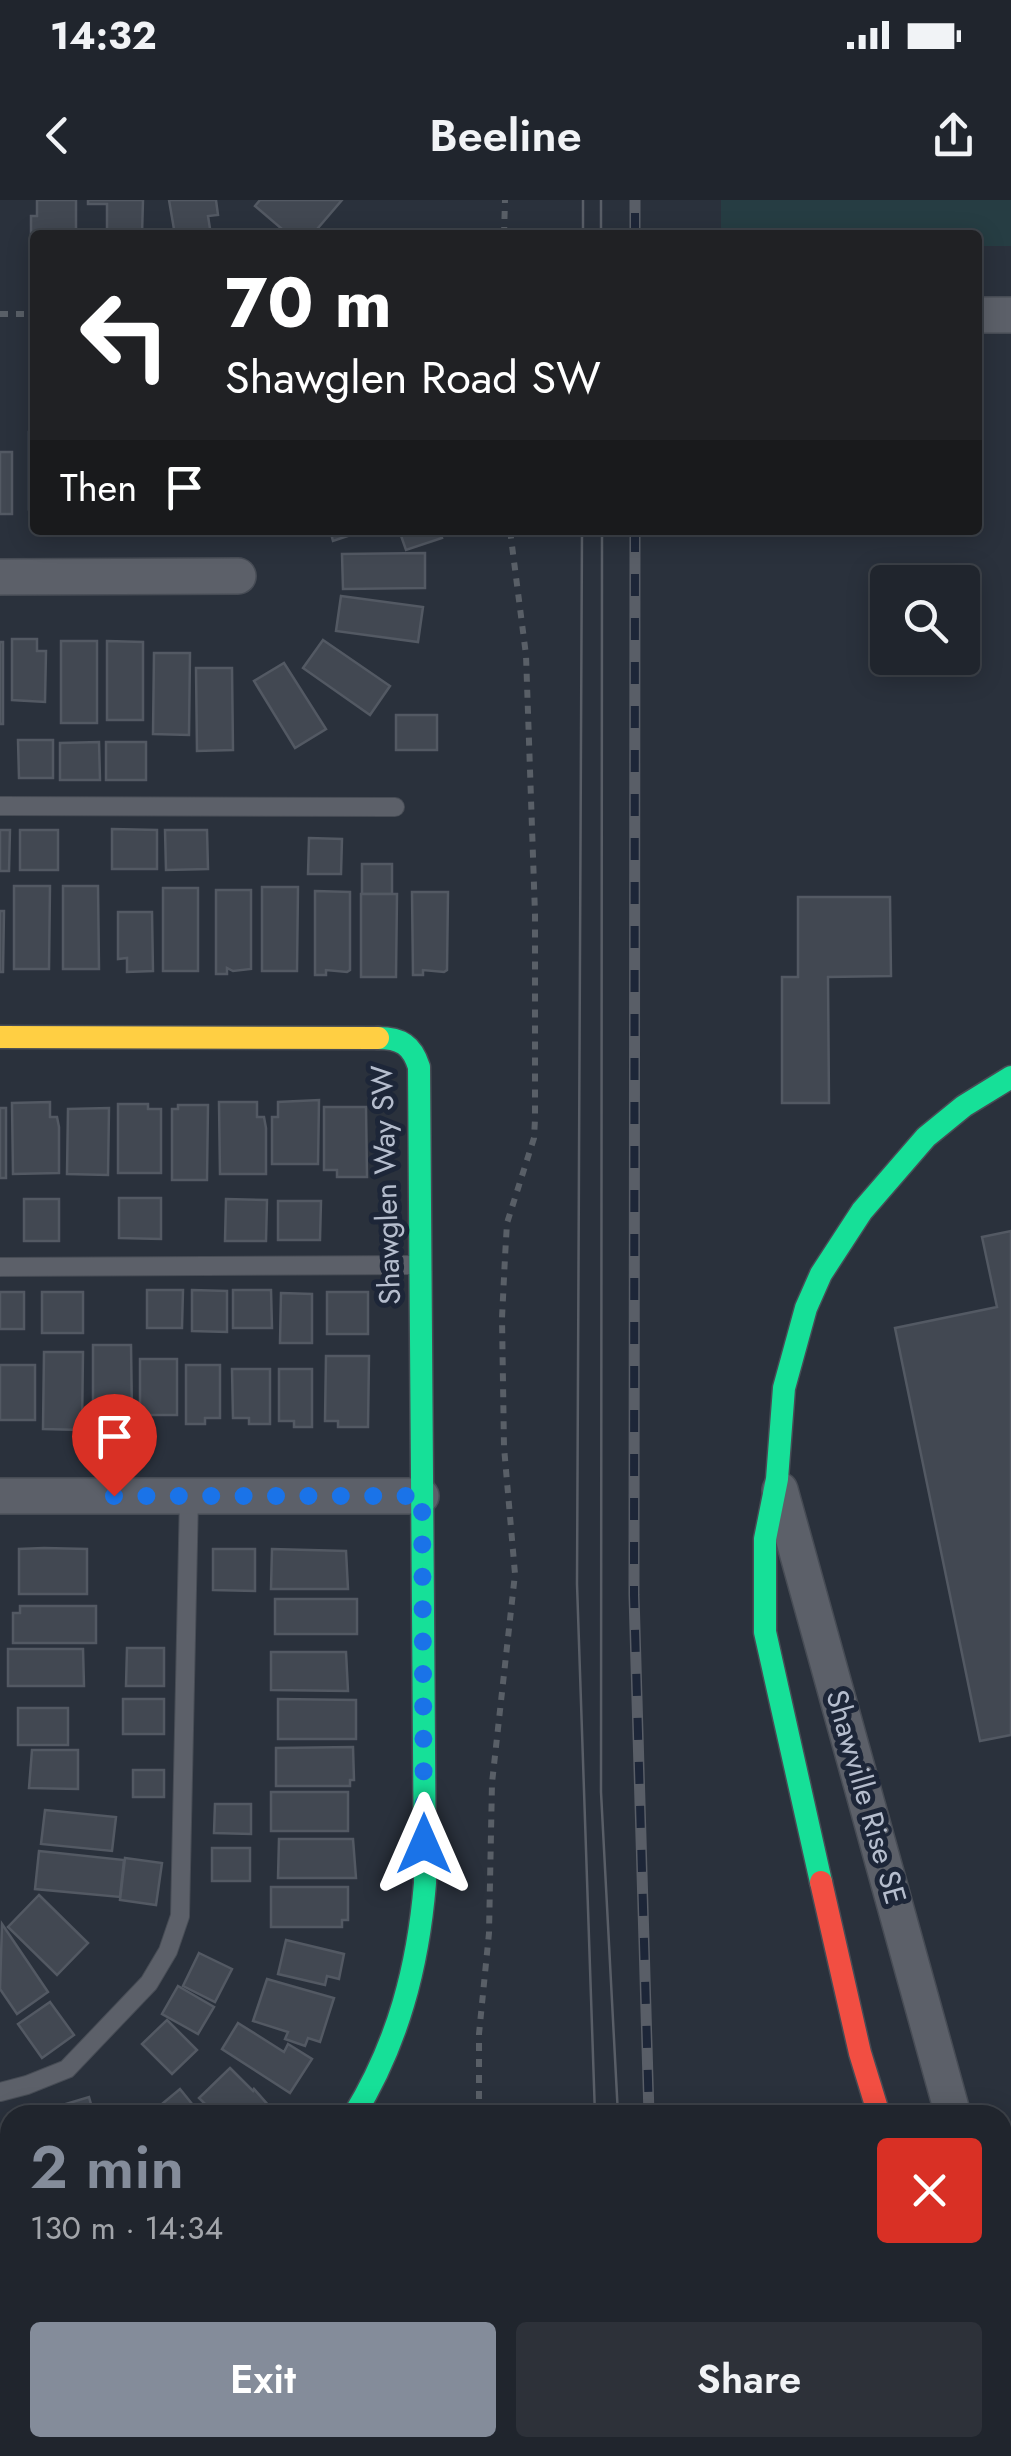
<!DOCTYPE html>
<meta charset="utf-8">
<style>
body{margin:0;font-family:Jost,sans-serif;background:#2d3139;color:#f1f3f6;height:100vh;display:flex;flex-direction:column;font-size:38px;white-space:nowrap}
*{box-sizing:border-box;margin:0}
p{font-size:32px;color:#a2a5aa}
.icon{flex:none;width:55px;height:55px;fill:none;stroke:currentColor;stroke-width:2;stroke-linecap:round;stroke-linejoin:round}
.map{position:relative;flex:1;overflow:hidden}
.details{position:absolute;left:0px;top:1905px;width:1012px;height:352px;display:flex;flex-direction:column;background:#20252d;border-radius:30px 30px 0 0;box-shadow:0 5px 25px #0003,0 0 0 2px #3d4249}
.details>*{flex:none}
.banner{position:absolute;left:30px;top:30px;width:952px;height:305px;border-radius:10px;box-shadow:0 5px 25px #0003,0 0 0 2px #3d4249;background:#202124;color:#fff;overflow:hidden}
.fabs{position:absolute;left:870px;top:365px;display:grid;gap:20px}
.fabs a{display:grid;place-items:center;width:110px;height:110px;border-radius:10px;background:#20252d;box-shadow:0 5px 25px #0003,0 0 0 2px #3d4249;font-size:50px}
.pin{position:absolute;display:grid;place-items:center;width:85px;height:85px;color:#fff;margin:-102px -42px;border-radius:50% 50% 50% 0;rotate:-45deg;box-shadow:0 0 10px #0007}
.pin .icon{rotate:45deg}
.me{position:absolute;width:110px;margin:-55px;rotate:0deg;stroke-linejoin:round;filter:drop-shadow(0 0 8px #0008)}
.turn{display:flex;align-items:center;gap:35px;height:210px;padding:0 30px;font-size:45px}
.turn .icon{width:130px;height:130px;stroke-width:2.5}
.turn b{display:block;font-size:70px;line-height:85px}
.then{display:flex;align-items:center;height:95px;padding:0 30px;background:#0003;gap:20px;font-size:38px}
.round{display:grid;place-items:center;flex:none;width:105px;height:105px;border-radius:10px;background:#2d3139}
.head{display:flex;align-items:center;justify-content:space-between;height:170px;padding:0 30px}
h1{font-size:60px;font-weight:600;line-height:75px;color:#848c9a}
.action{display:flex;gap:20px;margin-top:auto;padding:20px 30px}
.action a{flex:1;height:115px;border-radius:10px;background:#848c9a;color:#fff;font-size:40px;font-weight:600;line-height:115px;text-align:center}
.action a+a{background:#2d3139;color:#f1f3f6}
.status{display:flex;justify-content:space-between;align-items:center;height:70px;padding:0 50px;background:#20252d;direction:ltr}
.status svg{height:28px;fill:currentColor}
header{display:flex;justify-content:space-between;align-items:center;height:130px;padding:0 30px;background:#20252d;font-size:45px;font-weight:600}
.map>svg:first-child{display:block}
.green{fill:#263d43}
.building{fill:#424852;stroke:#535963;stroke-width:2.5}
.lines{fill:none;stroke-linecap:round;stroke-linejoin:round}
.lane-casing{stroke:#474c55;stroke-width:20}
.street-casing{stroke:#474c55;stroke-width:38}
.fast-casing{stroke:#474c55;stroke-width:25}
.slow-casing{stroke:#474c55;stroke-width:25}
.jam-casing{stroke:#474c55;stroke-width:25}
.path{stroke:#595f67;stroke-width:6;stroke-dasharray:8 8;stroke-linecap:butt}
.lane{stroke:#5c6069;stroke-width:18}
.street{stroke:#5c6069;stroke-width:35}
.fast{stroke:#16e098;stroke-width:22}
.slow{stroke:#ffcf43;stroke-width:22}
.jam{stroke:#f24e42;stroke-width:22}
.tram{stroke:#595e67;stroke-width:2.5}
.rail-casing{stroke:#595e67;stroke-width:11}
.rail{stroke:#1d2638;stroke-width:8;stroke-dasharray:22;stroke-linecap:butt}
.route{stroke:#1a73e8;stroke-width:18;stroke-dasharray:0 32.4}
.labels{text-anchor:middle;stroke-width:10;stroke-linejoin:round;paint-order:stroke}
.street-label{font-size:30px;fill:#b5bdcd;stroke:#1d2638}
</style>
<div class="status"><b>14:32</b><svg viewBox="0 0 49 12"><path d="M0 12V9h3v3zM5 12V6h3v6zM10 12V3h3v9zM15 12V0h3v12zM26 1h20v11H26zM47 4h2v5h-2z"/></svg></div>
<header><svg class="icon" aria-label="back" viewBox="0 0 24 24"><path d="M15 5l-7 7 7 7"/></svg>Beeline<svg class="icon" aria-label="share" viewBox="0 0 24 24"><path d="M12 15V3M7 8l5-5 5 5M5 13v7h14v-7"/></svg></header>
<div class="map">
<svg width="1011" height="2256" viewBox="0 0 1011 2256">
<rect width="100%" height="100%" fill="#2a313c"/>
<!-- green -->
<path class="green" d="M721 0H1011V46H978V35H721Z"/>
<!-- building -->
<g class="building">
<path d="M37 0H76V35H35V60H31V16H37Z"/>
<path d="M88 0H143L142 35H107V4H88Z"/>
<path d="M169 0H216L218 15 208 16 211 35H175Z"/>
<path d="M260 0H342L312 35H289L255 6Z"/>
<path d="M29 232H35V316H30L29 310Z"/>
<rect x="0" y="252" width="12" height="62"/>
<path d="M330 330H366L333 341Z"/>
<path d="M399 330H439L442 338 406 350Z"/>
<path d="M425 353V388L343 389 342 354Z"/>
<path d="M341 396 423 407 418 442 336 431Z"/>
<path d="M12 439H37V451H46L45 502 12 500Z"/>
<path d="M323 440 390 486 370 515 303 468Z"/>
<rect x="61" y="441" width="36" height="82"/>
<path d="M107 441 143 442V520H107Z"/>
<rect x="0" y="442" width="3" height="82"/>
<path d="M154 453H190L189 535 153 534Z"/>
<path d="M284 463 326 529 295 548 254 481Z"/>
<path d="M196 468H232L233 550 197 551Z"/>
<rect x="396" y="515" width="41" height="35"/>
<path d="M18 540H53V578H19Z"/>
<path d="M99 542 100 580H60V543Z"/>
<rect x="106" y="542" width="40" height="38"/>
<path d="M112 629 157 630V669H112Z"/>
<path d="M0 630H10L9 671H0Z"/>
<rect x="20" y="630" width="38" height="40"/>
<path d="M165 630H207L208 669 166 670Z"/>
<path d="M309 638 342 639 341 674H308Z"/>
<rect x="362" y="664" width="30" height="30"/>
<path d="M14 686H50L49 769H14Z"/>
<path d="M63 686H98L99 769H63Z"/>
<path d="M262 687H298L297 771H262Z"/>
<rect x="163" y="688" width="35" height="83"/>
<path d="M216 690H251V769L233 771 227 768V774H216Z"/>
<path d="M315 691 350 692V770L347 772 326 770V775H315Z"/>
<path d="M412 692H448L447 770 444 772 423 770V775H413Z"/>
<path d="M361 694H397L396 777H361Z"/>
<path d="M798 697H890L891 776 828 777 829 903H782V777H798Z"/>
<path d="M0 711H4L3 772H0Z"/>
<path d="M118 712H152L153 771 127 772V758L118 759Z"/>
<path d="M319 900 318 964H272V917H278V902Z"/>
<path d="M50 902V917H57L59 927V973L13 974 12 903Z"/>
<path d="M219 902H257V917H264L266 928V974H220Z"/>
<path d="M118 904H148V909H161V973H118Z"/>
<path d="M178 905H208L207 980H172V909H178Z"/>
<path d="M324 907H366L367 977H337V970H324Z"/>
<rect x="0" y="908" width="6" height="70"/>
<path d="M109 908 108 975 67 974 68 909Z"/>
<path d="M119 998H161V1039L119 1038Z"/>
<rect x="24" y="999" width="35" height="42"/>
<path d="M226 999 267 1000 266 1041H225Z"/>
<path d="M278 1001H321L320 1040H278Z"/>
<path d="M1011 1031V1535L980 1541 895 1128 997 1107 982 1037Z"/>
<path d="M147 1090H183L182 1128H147Z"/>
<path d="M192 1090 227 1091V1132L192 1131Z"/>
<path d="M233 1090H271L272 1128H233Z"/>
<rect x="0" y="1092" width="24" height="37"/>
<rect x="42" y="1092" width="41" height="41"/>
<rect x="327" y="1092" width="41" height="42"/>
<path d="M281 1093 312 1094V1143H280Z"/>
<path d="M93 1145H131L132 1216H126V1221H93Z"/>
<path d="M44 1152H83L82 1230 43 1229Z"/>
<path d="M326 1156H369L368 1227H338V1221H325Z"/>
<rect x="140" y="1159" width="37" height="56"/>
<rect x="0" y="1165" width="35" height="55"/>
<path d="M186 1165H220V1218H205V1224H186Z"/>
<path d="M232 1169H270V1224H249V1218H233Z"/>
<path d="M279 1169H312V1227H294V1221H279Z"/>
<path d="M44 1348 87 1349V1394H19V1349Z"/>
<path d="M213 1349H255V1391L213 1390Z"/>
<path d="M272 1349 346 1351 348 1389H271Z"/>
<rect x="275" y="1399" width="82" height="35"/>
<path d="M20 1406H96V1443H13V1413H20Z"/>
<path d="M127 1448H164V1486H126Z"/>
<path d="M8 1449H83L84 1486H8Z"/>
<path d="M271 1452H346L348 1491 271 1490Z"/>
<rect x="123" y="1499" width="41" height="35"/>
<path d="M278 1499 356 1500V1539H278Z"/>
<rect x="18" y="1508" width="50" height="37"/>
<path d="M353 1547 354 1580H350V1586H276V1548Z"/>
<path d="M32 1550H78V1589L29 1588Z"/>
<rect x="133" y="1570" width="31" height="27"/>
<rect x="271" y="1592" width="77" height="39"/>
<path d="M215 1604H251V1634L214 1633Z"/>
<path d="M45 1610 116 1617 112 1651 41 1644Z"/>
<path d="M279 1639H353L356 1678H278Z"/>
<rect x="212" y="1648" width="38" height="33"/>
<path d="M39 1651 124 1660 120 1697 35 1689Z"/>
<path d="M125 1658 162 1663 156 1705 120 1700Z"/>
<path d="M271 1687H348V1720H342V1727H271Z"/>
<path d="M39 1695 88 1743 57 1775 8 1727Z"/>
<path d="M2 1724 48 1792 17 1814 0 1789Z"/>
<path d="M286 1740 344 1754 339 1779 327 1776 325 1785 278 1774Z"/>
<path d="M199 1753 232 1769 215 1802 183 1786Z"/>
<path d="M267 1779 334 1798 320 1842 308 1838 305 1846 285 1839 288 1832 253 1821Z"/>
<path d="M178 1786 214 1807 198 1834 162 1814Z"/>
<path d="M50 1802 74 1835 42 1858 18 1824Z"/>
<path d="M167 1820 197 1850 172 1874 142 1844Z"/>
<path d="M238 1823 284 1852 288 1844 312 1859 290 1893 222 1849Z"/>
<path d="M230 1868 253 1891 254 1889 277 1915H216L199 1898Z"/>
<path d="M180 1889 201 1915H153L151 1913Z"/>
<path d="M89 1897 94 1915H54L52 1908Z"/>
<path d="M10 1976V2064L2 2066 0 1979Z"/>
</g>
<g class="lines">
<defs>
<g id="lane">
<path d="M0 606 395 607"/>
<path d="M0 1067 419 1065"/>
<path d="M0 1892 27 1885 67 1869 149 1783 168 1751 180 1716 189 1296"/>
</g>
<g id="street">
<path d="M978 115H1011"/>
<path d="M0 377 238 376"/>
<path d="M780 1290 953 1915"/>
<path d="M0 1296H421"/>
<path d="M0 2132 10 2129"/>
<path d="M979 2248 981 2256"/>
</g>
<g id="fast">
<path d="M821 1682 765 1432V1339L777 1279 784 1188 806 1108 821 1074 862 1011 926 937 964 906 1011 877"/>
<path d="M354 1915C398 1843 418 1767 425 1683L419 867C412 845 401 838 378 838"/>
<path d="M1002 2036 1011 2033"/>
<path d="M1002 2149 1011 2147"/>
<path d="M103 2256 139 2248"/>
<path d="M458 2256 479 2248"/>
<path d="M586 2256 622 2248"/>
</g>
<g id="slow">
<path d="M0 837 378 838"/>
<path d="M1002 1946 1011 1951"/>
<path d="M1002 2109 1011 2106"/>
</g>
<g id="jam">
<path d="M821 1682 860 1853 879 1915"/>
<path d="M910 2248 932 2256"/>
</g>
</defs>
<!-- lane casing -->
<use href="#lane" class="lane-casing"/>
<!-- street casing -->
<use href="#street" class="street-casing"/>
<!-- fast casing -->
<use href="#fast" class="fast-casing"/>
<!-- slow casing -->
<use href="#slow" class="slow-casing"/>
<!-- jam casing -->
<use href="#jam" class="jam-casing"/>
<!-- path -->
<g class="path">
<path d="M504 35 505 0"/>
<path d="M0 114H35"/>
<path d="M479 1915V1834L489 1733 492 1583 515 1374 504 1247 502 1118 505 1057 507 1023 534 938 535 919V714L526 455 510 330"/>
</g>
<!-- lane -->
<use href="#lane" class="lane"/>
<!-- street -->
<use href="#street" class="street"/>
<!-- fast -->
<use href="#fast" class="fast"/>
<!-- slow -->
<use href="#slow" class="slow"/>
<!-- jam -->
<use href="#jam" class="jam"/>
<!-- tram -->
<g class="tram">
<path d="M583 0V35"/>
<path d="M601 0V35"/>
<path d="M582 330 577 1384 595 1915"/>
<path d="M602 330 601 1592 618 1915"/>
<path d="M622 2248 623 2256"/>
<path d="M641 2248 642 2256"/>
</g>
<defs>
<g id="rail">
<path d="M635 35V0"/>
<path d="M635 330 634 1395 649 1915"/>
<path d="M676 2248 677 2256"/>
</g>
</defs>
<!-- rail casing -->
<use href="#rail" class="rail-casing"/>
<!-- rail -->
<use href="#rail" class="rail"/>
</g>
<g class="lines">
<!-- route -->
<path class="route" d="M114 1296H422L424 1644"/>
</g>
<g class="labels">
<!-- street labels -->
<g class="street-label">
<text transform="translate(386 985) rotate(-92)" y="10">Shawglen Way SW</text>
<text transform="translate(866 1597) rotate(74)" y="10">Shawville Rise SE</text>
</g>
</g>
</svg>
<div class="fabs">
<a><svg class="icon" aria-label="search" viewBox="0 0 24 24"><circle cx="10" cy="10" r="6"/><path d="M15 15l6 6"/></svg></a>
</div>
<div class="pin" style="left:114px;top:1296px;background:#d93025"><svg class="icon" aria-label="arrive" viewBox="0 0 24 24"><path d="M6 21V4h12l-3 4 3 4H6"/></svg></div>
<svg class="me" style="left:424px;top:1644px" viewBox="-20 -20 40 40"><path d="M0-17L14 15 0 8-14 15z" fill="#1a73e8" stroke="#fff" stroke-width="4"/></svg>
<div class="banner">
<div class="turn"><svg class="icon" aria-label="left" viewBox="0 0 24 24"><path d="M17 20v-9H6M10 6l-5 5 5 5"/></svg><div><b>70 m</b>Shawglen Road SW</div></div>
<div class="then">Then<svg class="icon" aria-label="arrive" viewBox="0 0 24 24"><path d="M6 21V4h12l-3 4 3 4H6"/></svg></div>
</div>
<section class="details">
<div class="head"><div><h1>2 min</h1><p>130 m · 14:34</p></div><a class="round" style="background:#d93025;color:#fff"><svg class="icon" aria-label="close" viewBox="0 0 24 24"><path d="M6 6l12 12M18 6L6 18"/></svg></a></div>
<div class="action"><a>Exit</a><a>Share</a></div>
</section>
</div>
